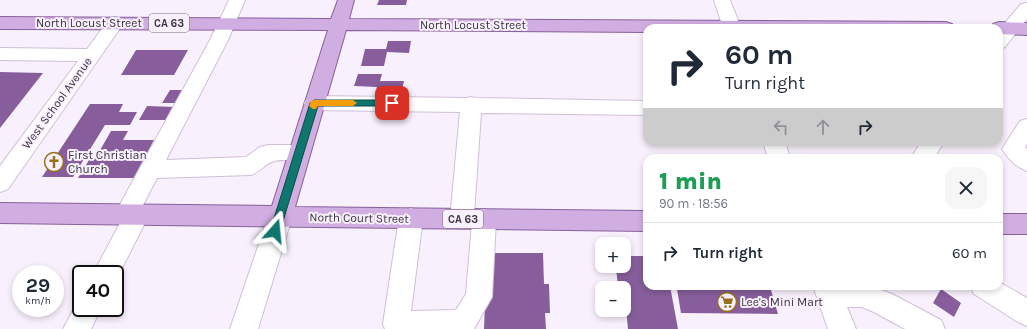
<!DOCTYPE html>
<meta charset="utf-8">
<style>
body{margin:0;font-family:Karla,sans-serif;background:#f6f6f7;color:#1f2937;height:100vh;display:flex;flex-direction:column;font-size:15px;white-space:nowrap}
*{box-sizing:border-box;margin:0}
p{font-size:13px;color:#747a83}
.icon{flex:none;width:22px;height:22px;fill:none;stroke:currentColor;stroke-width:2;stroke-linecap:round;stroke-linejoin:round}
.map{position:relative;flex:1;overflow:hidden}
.sheet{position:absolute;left:643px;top:154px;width:360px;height:136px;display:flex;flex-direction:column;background:#fff;border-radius:12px;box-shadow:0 2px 6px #0003}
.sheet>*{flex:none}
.top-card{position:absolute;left:643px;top:24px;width:360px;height:122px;border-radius:12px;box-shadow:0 2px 6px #0003;background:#fff;color:#1f2937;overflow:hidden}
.buttons{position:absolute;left:595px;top:237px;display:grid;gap:8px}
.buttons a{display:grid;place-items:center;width:36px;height:36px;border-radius:8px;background:#fff;box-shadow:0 2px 6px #0003;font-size:20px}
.speed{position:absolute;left:12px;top:265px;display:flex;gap:8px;font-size:20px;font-weight:700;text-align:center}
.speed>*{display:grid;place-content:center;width:52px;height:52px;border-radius:50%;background:#fff;box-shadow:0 2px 6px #0003;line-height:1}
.speed small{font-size:10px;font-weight:400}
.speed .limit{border:2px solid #111;border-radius:6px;background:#fff;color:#111}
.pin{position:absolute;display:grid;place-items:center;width:34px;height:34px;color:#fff;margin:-17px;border-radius:8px;box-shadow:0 2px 6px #0006}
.me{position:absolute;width:44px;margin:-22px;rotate:18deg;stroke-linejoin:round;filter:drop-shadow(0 0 3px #0008)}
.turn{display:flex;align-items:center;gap:14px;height:84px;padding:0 16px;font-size:18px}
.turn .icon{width:52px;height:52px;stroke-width:2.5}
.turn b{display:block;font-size:28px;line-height:34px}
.lanes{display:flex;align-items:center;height:38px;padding:0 16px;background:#0003;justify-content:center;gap:20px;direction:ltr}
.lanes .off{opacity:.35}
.round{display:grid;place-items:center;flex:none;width:42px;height:42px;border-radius:12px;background:#f6f6f7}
.head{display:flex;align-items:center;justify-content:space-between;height:68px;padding:0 16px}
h1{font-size:24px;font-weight:800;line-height:30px;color:#1e9e55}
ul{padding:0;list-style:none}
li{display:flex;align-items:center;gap:12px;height:60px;padding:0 16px;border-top:1px solid #e0e1e3}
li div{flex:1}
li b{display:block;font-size:15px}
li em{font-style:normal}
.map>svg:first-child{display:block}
.building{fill:#875e9b}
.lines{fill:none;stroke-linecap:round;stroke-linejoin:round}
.minor-casing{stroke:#d1bedb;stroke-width:2}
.major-casing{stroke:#88619c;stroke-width:2}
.minor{fill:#fff;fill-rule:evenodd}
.major{fill:#d0aee1;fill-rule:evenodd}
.route{fill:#0f766e;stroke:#0a4d48}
.slow{fill:#f59e0b}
.labels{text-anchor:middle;stroke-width:4;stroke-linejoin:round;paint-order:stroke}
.shield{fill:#f8f0fc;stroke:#746d78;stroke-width:1}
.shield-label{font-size:11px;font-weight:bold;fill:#3c3540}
.street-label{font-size:12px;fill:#3c3540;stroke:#f8f0fc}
.poi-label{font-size:12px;fill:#3c3540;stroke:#f8f0fc;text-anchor:start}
</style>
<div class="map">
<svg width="1027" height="329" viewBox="0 0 1027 329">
<rect width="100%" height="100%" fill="#f8f0fc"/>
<!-- building -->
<g class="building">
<path d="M379 0H407L406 5H377Z"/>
<path d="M388 41H411L409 53 387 52 384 66H361L365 49H386Z"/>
<path d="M136 50H188L174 75H121Z"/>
<path d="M0 72 43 73 0 128Z"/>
<path d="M358 74H382L380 81H404L400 98H374L377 87 354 86Z"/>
<path d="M170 90H186L179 103H162Z"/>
<path d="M90 104H123L119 112H137L130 125H105L73 177H42Z"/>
<path d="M147 106 176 107 168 120H139Z"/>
<path d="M111 131H128L123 140H154L134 178H78L89 160 95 159Z"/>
<path d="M487 253H543L544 284H549L550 313H545L546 329H484Z"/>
<path d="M624 256H647V286H670L678 329H628L624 288H618L616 267 624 266Z"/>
<path d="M677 289 771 290 778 314 681 313Z"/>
<path d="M941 289 961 303 954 317 933 303Z"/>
</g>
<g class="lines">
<defs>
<g id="minor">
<path d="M229 0H245L228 40 166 160 246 157 260 147 268 145H299L307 147 310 153 307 159C296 162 280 158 272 162 265 164 260 172 251 175L157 178 142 207 145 208 149 215 115 282V274H93L120 223 118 222 114 215 118 208 210 40Z"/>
<path d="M714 0H730L741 28H723Z"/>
<path d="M1027 3V19L1005 47 999 49V30L1021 4Z"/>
<path d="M115 17 121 19 124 23 121 27 8 189 0 192V166L78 61 0 60V48L87 49 109 19Z"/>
<path d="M314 96 467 98 471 97 476 98 647 101V115L481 113 474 215 476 212 484 209 492 212 496 219 492 297 474 329H385L383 324 399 218 403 211 411 208 419 211 423 218 411 311 456 310 466 294 472 223 470 226 462 229 454 226 450 219 460 112 314 110 307 108 304 103 307 98Z"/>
<path d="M1027 119V144L1025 147 1027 149V171C1016 167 1008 159 1002 149L1020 121Z"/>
<path d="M763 142H785L790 158H768Z"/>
<path d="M921 142H944L934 158H911Z"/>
<path d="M280 207 288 210 292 217 258 329H230L268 217 272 210Z"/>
<path d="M999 282 1027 298V326L1018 322 974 294 970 286H999Z"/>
<path d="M813 286H870L892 294 941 320 945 329H905L874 312 862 307H847L856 329H828Z"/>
<path d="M81 298V308H101L91 329H63L79 299Z"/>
</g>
<g id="major">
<path d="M338 0H354L349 19 946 22 952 24 955 28H647V32L346 30 295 207 647 211V231L0 223V203L272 206 328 30 0 29V17L331 19Z"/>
<path d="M999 22 1027 23V35L999 34V28H990L993 24Z"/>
<rect x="999" y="214" width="28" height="20"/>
</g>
</defs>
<!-- minor casing -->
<use href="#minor" class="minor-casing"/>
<!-- major casing -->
<use href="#major" class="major-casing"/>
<!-- minor -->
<use href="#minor" class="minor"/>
<!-- major -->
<use href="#major" class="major"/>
</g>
<!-- route -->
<path class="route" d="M314 100H392L396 103 392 106H318L280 231 279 234 275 235 272 234 270 231 310 103Z"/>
<!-- slow -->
<path class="slow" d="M314 100H353L357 103 353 106H318L316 109H313L309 106 311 101Z"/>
<!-- icons -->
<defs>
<symbol id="church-ring" viewBox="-11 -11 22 22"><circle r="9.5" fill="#f8f0fc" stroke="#967019" stroke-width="1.5"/><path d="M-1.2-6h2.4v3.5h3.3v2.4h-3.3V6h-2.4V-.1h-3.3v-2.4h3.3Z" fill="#967019"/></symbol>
<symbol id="supermarket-ring" viewBox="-11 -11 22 22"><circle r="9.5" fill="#f8f0fc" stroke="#967019" stroke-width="1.5"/><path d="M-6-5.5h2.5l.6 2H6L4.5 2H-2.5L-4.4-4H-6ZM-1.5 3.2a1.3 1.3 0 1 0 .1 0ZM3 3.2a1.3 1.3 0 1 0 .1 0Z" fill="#967019"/></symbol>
</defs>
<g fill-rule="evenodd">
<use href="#church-ring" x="43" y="151" width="22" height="22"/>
<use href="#supermarket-ring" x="716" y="291" width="22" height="22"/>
</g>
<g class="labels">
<!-- shield labels -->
<g class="shield">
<rect x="149" y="14" width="40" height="18" rx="3"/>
<rect x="443" y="210" width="40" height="18" rx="3"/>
</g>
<g class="shield-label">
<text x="169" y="27">CA 63</text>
<text x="463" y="223">CA 63</text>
</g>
<!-- street labels -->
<g class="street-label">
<text x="89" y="27">North Locust Street</text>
<text x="473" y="29">North Locust Street</text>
<text transform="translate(57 103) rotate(-54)" y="4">West School Avenue</text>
<text transform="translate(359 218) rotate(1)" y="4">North Court Street</text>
</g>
<!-- poi labels -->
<g class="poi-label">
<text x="68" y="159">First Christian<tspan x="68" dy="14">Church</tspan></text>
<text x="741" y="306">Lee's Mini Mart</text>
</g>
</g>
</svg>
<div class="buttons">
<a>+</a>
<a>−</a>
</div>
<div class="speed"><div>29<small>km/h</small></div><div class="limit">40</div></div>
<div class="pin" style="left:392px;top:103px;background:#d93025"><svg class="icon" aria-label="arrive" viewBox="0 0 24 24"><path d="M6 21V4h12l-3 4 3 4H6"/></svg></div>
<svg class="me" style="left:275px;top:231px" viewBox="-20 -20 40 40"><path d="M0-17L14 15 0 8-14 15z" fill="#0f766e" stroke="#fff" stroke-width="4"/></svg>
<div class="top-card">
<div class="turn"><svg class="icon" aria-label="right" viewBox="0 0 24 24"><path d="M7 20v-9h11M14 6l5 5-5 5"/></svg><div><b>60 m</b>Turn right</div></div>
<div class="lanes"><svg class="icon off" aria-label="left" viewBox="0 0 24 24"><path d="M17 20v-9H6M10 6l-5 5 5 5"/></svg><svg class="icon off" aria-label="ahead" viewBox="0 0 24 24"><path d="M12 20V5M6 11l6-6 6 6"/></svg><svg class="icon" aria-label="right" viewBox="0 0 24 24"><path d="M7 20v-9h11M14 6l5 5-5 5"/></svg></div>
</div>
<section class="sheet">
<div class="head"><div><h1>1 min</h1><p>90 m · 18:56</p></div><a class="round"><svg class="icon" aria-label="close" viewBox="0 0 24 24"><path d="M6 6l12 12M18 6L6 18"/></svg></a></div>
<ul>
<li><svg class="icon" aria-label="right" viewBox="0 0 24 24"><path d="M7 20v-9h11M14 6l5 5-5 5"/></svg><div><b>Turn right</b></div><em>60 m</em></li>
</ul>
</section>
</div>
